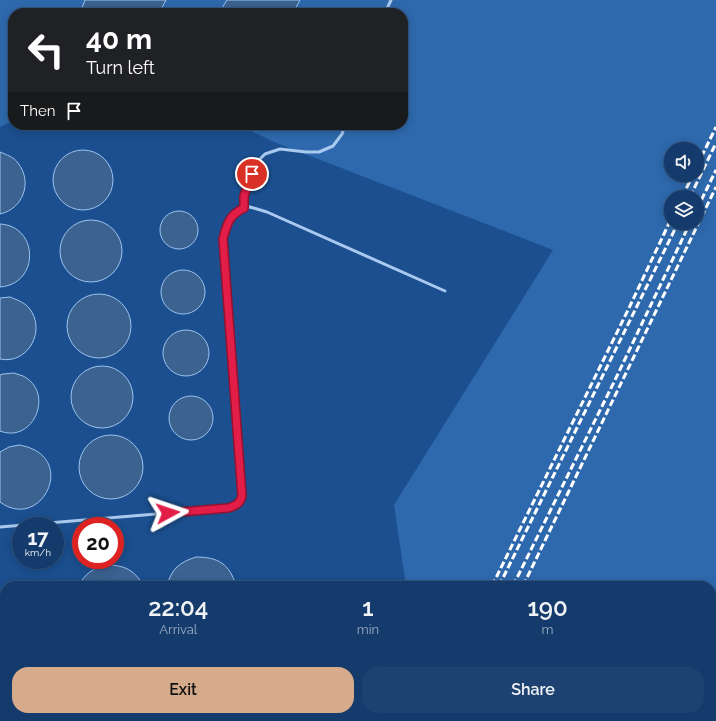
<!DOCTYPE html>
<style>
body{margin:0;font-family:Raleway,sans-serif;background:#1d4271;color:#f1f3f6;height:100vh;display:flex;flex-direction:column;font-size:15px;white-space:nowrap}
*{box-sizing:border-box;margin:0}
p{font-size:13px;color:#9dadc1}
.icon{flex:none;width:22px;height:22px;fill:none;stroke:currentColor;stroke-width:2;stroke-linecap:round;stroke-linejoin:round}
.map{position:relative;flex:1;overflow:hidden}
.sheet{position:absolute;left:0px;top:581px;width:716px;height:140px;display:flex;flex-direction:column;background:#143b6b;border-radius:16px 16px 0 0;box-shadow:0 2px 10px #0003,0 0 0 1px #33557e}
.sheet>*{flex:none}
.top-card{position:absolute;left:8px;top:8px;width:400px;height:122px;border-radius:16px;box-shadow:0 2px 10px #0003,0 0 0 1px #33557e;background:#202124;color:#fff;overflow:hidden}
.fabs{position:absolute;left:664px;top:142px;display:grid;gap:8px}
.fabs a{display:grid;place-items:center;width:40px;height:40px;border-radius:50%;background:#143b6b;box-shadow:0 2px 10px #0003,0 0 0 1px #33557e;font-size:20px}
.speed{position:absolute;left:12px;top:517px;display:flex;gap:8px;font-size:20px;font-weight:700;text-align:center}
.speed>*{display:grid;place-content:center;width:52px;height:52px;border-radius:50%;background:#143b6b;box-shadow:0 2px 10px #0003,0 0 0 1px #33557e;line-height:1}
.speed small{font-size:10px;font-weight:400}
.speed .limit{border:6px solid #d22;background:#fff;color:#111}
.pin{position:absolute;display:grid;place-items:center;width:34px;height:34px;color:#fff;margin:-17px;border:2px solid #fff;border-radius:50%;box-shadow:0 1px 4px #0007}
.me{position:absolute;width:44px;margin:-22px;rotate:85deg;stroke-linejoin:round;filter:drop-shadow(0 0 3px #0008)}
.turn{display:flex;align-items:center;gap:14px;height:84px;padding:0 12px;font-size:18px}
.turn .icon{width:52px;height:52px;stroke-width:2.5}
.turn b{display:block;font-size:28px;line-height:34px}
.then{display:flex;align-items:center;height:38px;padding:0 12px;background:#0003;gap:8px;font-size:15px}
.eta{display:flex;justify-content:space-evenly;align-items:center;height:68px;text-align:center}
.eta b{font-size:24px;font-weight:600;line-height:28px}
.action{display:flex;gap:8px;margin-top:auto;padding:8px 12px}
.action a{flex:1;height:46px;border-radius:16px;background:#d6ab8b;color:#111;font-size:16px;font-weight:600;line-height:46px;text-align:center}
.action a+a{background:#1d4271;color:#f1f3f6}
.map>svg:first-child{display:block}
.green{fill:#2e69ad;fill-rule:evenodd}
.water{fill:#3c6290;stroke:#9cc4f0}
.lines{fill:none;stroke-linecap:round;stroke-linejoin:round}
.lane{stroke:#a9c9ee;stroke-width:3}
.rail{stroke:#fff;stroke-width:3;stroke-dasharray:7 3;stroke-linecap:butt}
.route-casing{stroke:#92132f;stroke-width:10}
.route{stroke:#e11d48;stroke-width:7}
</style>
<div class="map">
<svg width="716" height="721" viewBox="0 0 716 721">
<rect width="100%" height="100%" fill="#1b4f8f"/>
<!-- green -->
<g class="green">
<path d="M0 0H716V721H560L559 716H711V586H406L394 505 553 250 274 142 239 125H403V13H13V121L0 127ZM671 149H697V175H671ZM671 197H697V223H671Z"/>
<path d="M5 611V716H409L406 721H0V612Z"/>
<path d="M476 716H515L512 721H474Z"/>
</g>
<!-- water -->
<g class="water">
<path d="M85 0H166L159 13H80Z"/>
<path d="M227 0H300L293 13H219Z"/>
<circle cx="83" cy="180" r="30"/>
<path d="M0 152C7 155 14 157 18 163 33 182 23 209 0 214Z"/>
<circle cx="179" cy="230" r="19"/>
<circle cx="91" cy="251" r="31"/>
<path d="M0 224C39 226 40 284 0 287Z"/>
<circle cx="183" cy="292" r="22"/>
<circle cx="99" cy="326" r="32"/>
<path d="M10 297C17 300 24 302 29 308 47 330 28 365 0 359V298Z"/>
<circle cx="186" cy="353" r="23"/>
<circle cx="102" cy="397" r="31"/>
<path d="M14 373C17 374 20 375 23 376 55 392 34 444 0 431V375L3 374Z"/>
<circle cx="191" cy="418" r="22"/>
<circle cx="111" cy="467" r="32"/>
<path d="M19 445C80 455 42 533 0 502V452L9 447Z"/>
<path d="M196 557C218 557 230 564 236 586H167C171 569 180 562 196 557Z"/>
<path d="M106 565C125 565 134 570 144 586H78C86 573 92 569 106 565Z"/>
</g>
<g class="lines">
<!-- lane -->
<g class="lane">
<path d="M385 13 391 0"/>
<path d="M244 208V196L256 163 265 154 280 149 306 152H319L333 146 342 134 345 125"/>
<path d="M0 527 228 508C237 506 242 502 242 492L228 317 223 239 228 222 233 215 239 210 250 207 267 212 445 291"/>
</g>
<!-- rail -->
<g class="rail">
<path d="M697 166 716 127"/>
<path d="M682 197 693 175"/>
<path d="M690 197 716 143"/>
<path d="M697 209 716 170"/>
<path d="M492 586 629 308 671 219"/>
<path d="M499 586 678 223"/>
<path d="M513 586 615 380 690 223"/>
<path d="M523 586 716 187"/>
<path d="M425 721 427 716"/>
<path d="M433 721 435 716"/>
<path d="M446 721 448 716"/>
<path d="M455 721 458 716"/>
</g>
</g>
<g class="lines">
<defs>
<path id="route" d="M168 513 228 508C235 506 240 504 242 496L223 239C227 224 229 215 244 208V196L252 174"/>
</defs>
<!-- route casing -->
<use href="#route" class="route-casing"/>
<!-- route -->
<use href="#route" class="route"/>
</g>
</svg>
<div class="fabs">
<a><svg class="icon" aria-label="sound" viewBox="0 0 24 24"><path d="M4 9h4l5-4v14l-5-4H4zM17 9q2 3 0 6"/></svg></a>
<a><svg class="icon" aria-label="layers" viewBox="0 0 24 24"><path d="M12 4l9 5-9 5-9-5zM3 14l9 5 9-5"/></svg></a>
</div>
<div class="speed"><div>17<small>km/h</small></div><div class="limit">20</div></div>
<div class="pin" style="left:252px;top:174px;background:#d93025"><svg class="icon" aria-label="arrive" viewBox="0 0 24 24"><path d="M6 21V4h12l-3 4 3 4H6"/></svg></div>
<svg class="me" style="left:168px;top:513px" viewBox="-20 -20 40 40"><path d="M0-17L14 15 0 8-14 15z" fill="#e11d48" stroke="#fff" stroke-width="4"/></svg>
<div class="top-card">
<div class="turn"><svg class="icon" aria-label="left" viewBox="0 0 24 24"><path d="M17 20v-9H6M10 6l-5 5 5 5"/></svg><div><b>40 m</b>Turn left</div></div>
<div class="then">Then<svg class="icon" aria-label="arrive" viewBox="0 0 24 24"><path d="M6 21V4h12l-3 4 3 4H6"/></svg></div>
</div>
<section class="sheet">
<div class="eta">
<div><b>22:04</b><p>Arrival</p></div>
<div><b>1</b><p>min</p></div>
<div><b>190</b><p>m</p></div>
</div>
<div class="action"><a>Exit</a><a>Share</a></div>
</section>
</div>
